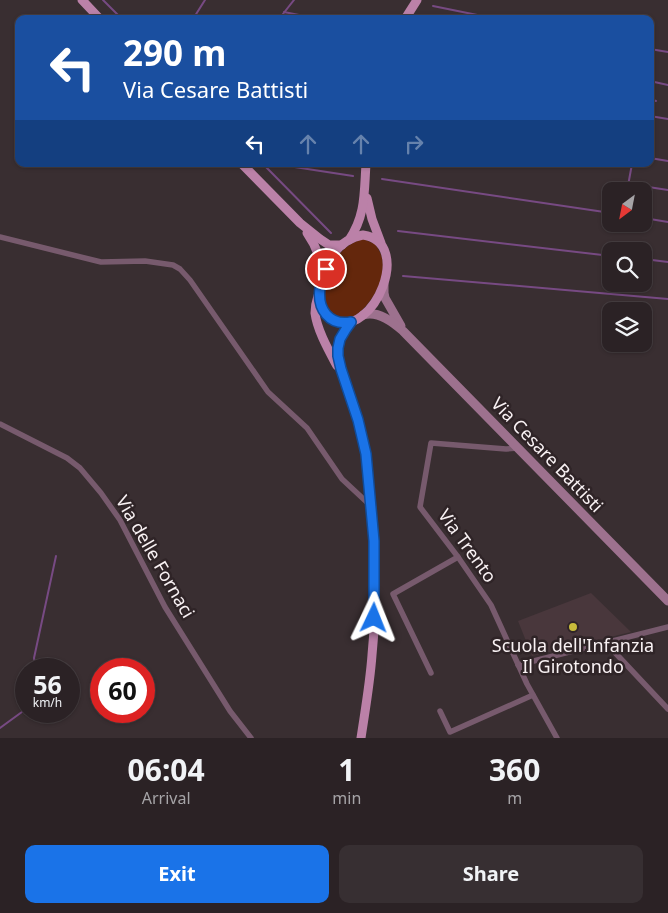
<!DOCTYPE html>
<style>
body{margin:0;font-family:"Noto Sans",sans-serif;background:#372f32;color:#f1f3f6;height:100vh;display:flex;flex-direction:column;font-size:19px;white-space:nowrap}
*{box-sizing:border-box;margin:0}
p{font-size:16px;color:#a6a4a7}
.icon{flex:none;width:28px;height:28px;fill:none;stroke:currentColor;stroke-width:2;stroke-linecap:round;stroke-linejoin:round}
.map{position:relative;height:738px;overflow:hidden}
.sheet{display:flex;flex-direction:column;background:#2b2225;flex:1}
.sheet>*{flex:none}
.banner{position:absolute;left:15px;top:15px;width:639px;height:152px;border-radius:10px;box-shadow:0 1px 4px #0004,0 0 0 1px #473f42;background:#1a4fa0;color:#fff;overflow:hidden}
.needle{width:32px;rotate:212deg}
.tools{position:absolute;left:602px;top:182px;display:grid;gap:10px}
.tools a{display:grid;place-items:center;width:50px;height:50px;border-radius:10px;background:#2b2225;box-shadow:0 1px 4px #0004,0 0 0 1px #473f42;font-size:25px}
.speed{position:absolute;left:15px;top:658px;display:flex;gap:10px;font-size:25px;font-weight:700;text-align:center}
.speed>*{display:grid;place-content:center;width:65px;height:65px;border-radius:50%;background:#2b2225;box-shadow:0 1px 4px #0004,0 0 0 1px #473f42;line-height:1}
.speed small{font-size:12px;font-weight:400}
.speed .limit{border:8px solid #d22;background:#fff;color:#111}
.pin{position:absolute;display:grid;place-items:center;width:42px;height:42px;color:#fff;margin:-21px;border:2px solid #fff;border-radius:50%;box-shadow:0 1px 5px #0007}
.me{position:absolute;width:55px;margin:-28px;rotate:2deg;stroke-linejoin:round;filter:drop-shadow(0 0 4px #0008)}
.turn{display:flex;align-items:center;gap:18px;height:105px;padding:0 25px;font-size:22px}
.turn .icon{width:65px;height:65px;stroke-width:2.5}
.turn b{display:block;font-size:35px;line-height:42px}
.lanes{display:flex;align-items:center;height:48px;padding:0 25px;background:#0003;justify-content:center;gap:25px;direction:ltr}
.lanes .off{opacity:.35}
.eta{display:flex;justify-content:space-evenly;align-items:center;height:85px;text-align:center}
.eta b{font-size:30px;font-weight:700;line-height:35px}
.action{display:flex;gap:10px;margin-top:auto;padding:10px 25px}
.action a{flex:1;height:58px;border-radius:10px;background:#1a73e8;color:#fff;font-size:20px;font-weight:700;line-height:58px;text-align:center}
.action a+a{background:#372f32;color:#f1f3f6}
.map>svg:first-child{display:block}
.built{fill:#49373c}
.green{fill:#64270c}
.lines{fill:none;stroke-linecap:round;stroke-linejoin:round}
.stream{stroke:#774a83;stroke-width:2}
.street{stroke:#775a6d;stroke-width:5.5}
.secondary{stroke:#9d718e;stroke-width:9}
.primary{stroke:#bb81a8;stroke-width:9}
.route-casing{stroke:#114b97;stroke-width:12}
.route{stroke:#1a73e8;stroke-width:9}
.poi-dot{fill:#c8bb3b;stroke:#2f2427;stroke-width:2}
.labels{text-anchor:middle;stroke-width:5;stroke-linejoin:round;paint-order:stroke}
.street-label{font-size:18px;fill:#f8f1f3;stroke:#2f2427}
.poi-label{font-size:18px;fill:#f8f1f3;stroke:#2f2427}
</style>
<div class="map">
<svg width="668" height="738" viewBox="0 0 668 738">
<rect width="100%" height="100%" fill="#392e31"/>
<!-- built -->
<path class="built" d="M591 593 631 632 532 656 518 621Z"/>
<!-- green -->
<path class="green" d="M363 239 375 244C378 249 381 253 382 258 386 277 375 297 362 310 358 313 354 317 349 318 319 322 322 288 330 270 336 256 347 243 363 239Z"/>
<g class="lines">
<!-- stream -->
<g class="stream">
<path d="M103 0 122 19"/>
<path d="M433 6 497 19"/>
<path d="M284 12 319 19"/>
<path d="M193 19 205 0"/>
<path d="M279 19 294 0"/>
<path d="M650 49 668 52"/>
<path d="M650 81 668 85"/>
<path d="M650 99 656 101"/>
<path d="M650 116 668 119"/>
<path d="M650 158 668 161"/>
<path d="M263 164 331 233"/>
<path d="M275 164 353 176"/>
<path d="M382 179 611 213"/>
<path d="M629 184 668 190"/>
<path d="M627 191 632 164"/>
<path d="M644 218 668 222"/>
<path d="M398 231 611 256"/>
<path d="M644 259 668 262"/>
<path d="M403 276 668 299"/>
<path d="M36 669 34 658 56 556"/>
<path d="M0 728 26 709"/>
</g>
<!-- street -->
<g class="street">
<path d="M0 237 101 262 145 261 173 265 180 269 190 280 268 392 307 428 342 479 371 506"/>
<path d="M0 424 67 458 80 468 101 493 120 520 165 607 230 711 251 738"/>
<path d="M518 448 506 449 431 443 420 507 458 557 491 605 527 684 557 738"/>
<path d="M606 643 668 709"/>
<path d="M518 665 668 627"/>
<path d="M431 673 393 594 458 557"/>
<path d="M440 711 450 732 533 695"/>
</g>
<!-- secondary -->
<g class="secondary">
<path d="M384 284V293L385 298 401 326"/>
<path d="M363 315C378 310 393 322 403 331L668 601"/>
</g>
<!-- primary -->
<g class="primary">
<path d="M82 0 100 19"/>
<path d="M405 19 417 0"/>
<path d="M242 164 300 223 320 239 329 245H342"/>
<path d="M367 198 372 219 381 243"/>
<path d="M307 233C316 246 322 260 322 276"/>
<path d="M363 235C414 242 374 337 335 321 309 311 322 270 334 253 341 244 351 237 363 235Z"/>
<path d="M349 240C366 215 364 192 366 164"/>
<path d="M318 296C316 302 315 307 315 313 317 330 329 351 337 366"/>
<path d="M351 322C345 330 339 339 338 349 337 363 344 377 348 389 354 408 361 427 365 447 368 465 369 483 371 500 376 551 377 604 372 655 370 683 365 711 361 738"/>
</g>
</g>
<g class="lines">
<defs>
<path id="route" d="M326 269C324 275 321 282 320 288 317 309 329 326 351 322L346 329 340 339 338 348V356L341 369 358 420 366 454 374 541V618"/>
</defs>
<!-- route casing -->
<use href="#route" class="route-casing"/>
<!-- route -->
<use href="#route" class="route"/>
</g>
<!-- markers -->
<circle class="poi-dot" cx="573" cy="627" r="5"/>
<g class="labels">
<!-- street labels -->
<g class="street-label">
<text transform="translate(547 455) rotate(46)" y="6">Via Cesare Battisti</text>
<text transform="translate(467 546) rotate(54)" y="6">Via Trento</text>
<text transform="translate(155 557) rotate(60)" y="6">Via delle Fornaci</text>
</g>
<!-- poi labels -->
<g class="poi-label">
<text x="573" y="652">Scuola dell'Infanzia<tspan x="573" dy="21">Il Girotondo</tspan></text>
</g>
</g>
</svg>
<div class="tools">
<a><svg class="needle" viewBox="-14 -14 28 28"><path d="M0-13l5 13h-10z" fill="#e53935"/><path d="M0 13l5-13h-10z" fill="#a6a4a7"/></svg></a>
<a><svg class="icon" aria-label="search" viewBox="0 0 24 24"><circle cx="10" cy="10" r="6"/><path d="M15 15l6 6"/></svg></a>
<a><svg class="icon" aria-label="layers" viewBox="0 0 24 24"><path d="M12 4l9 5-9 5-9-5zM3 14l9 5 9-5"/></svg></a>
</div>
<div class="speed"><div>56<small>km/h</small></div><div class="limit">60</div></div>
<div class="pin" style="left:326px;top:269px;background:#d93025"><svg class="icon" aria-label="arrive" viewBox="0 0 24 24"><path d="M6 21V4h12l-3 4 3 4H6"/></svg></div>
<svg class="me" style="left:374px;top:618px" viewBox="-20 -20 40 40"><path d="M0-17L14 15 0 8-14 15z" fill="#1a73e8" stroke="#fff" stroke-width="4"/></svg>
<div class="banner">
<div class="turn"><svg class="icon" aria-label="left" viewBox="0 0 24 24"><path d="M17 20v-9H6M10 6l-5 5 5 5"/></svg><div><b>290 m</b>Via Cesare Battisti</div></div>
<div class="lanes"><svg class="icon" aria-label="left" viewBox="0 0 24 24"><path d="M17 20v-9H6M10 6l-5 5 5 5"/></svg><svg class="icon off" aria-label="ahead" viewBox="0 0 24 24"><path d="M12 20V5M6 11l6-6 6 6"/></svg><svg class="icon off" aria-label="ahead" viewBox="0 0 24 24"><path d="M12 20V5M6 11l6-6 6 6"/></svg><svg class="icon off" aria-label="right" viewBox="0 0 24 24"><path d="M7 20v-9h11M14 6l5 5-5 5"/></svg></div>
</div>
</div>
<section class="sheet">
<div class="eta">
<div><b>06:04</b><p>Arrival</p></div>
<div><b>1</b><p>min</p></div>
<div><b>360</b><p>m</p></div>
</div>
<div class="action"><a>Exit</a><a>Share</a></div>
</section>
